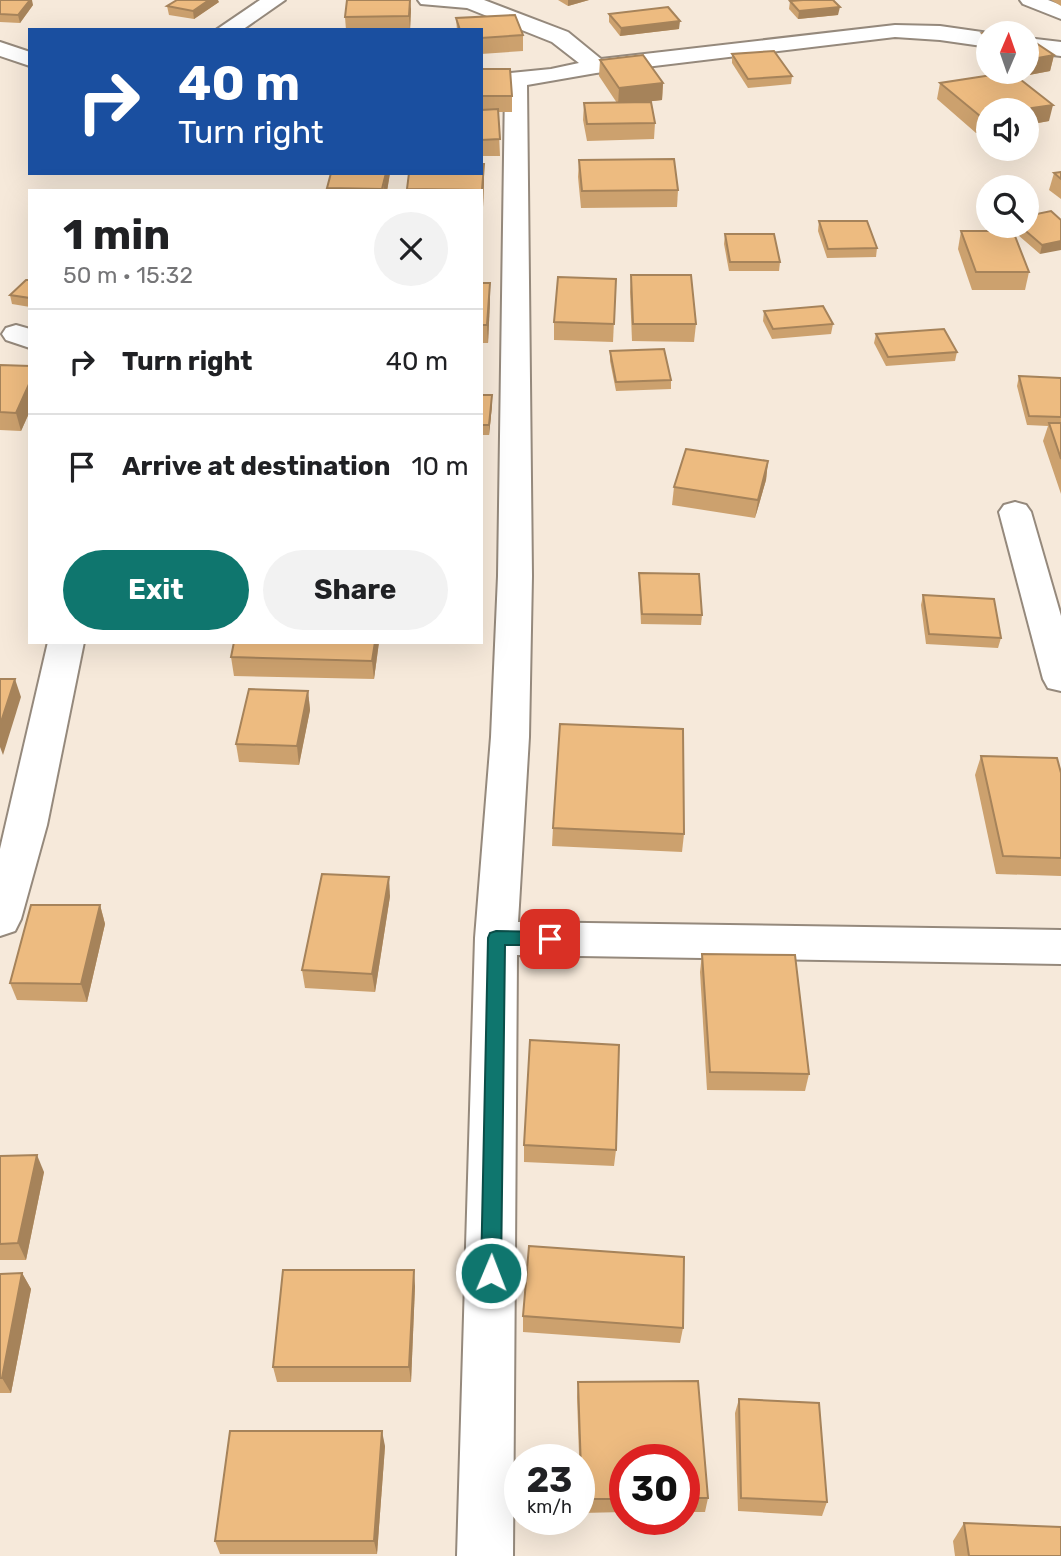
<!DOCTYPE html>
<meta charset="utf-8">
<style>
body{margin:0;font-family:Rubik,sans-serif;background:#f2f2f2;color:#202124;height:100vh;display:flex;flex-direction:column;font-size:26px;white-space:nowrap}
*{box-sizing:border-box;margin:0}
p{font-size:23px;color:#757577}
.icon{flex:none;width:38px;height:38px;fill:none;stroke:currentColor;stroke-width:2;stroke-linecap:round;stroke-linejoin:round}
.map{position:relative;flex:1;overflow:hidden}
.sheet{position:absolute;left:28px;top:189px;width:455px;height:455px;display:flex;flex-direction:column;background:#fff;border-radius:0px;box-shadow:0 7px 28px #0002}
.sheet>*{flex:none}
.guide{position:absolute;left:28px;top:28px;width:455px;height:147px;border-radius:0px;box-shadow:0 7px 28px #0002;background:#1a4fa0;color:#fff;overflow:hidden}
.needle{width:46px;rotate:2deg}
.controls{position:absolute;left:976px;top:21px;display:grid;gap:14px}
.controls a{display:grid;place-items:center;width:63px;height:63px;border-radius:50%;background:#fff;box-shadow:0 7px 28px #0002;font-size:35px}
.speed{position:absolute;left:504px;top:1444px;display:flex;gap:14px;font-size:35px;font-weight:700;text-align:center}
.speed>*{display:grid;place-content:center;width:91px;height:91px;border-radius:50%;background:#fff;box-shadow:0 7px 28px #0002;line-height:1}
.speed small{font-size:18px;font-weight:400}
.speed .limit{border:10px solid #d22;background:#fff;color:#111}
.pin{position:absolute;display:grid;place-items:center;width:60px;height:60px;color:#fff;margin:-30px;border-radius:14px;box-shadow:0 4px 10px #0006}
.me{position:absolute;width:77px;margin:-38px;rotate:1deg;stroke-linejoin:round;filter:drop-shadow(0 0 5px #0008)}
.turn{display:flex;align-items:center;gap:24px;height:147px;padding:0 35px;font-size:32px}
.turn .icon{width:91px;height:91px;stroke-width:2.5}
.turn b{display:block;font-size:49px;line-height:60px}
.round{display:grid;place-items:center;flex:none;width:74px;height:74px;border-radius:37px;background:#f2f2f2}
.overview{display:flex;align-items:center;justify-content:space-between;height:119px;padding:0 35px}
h1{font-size:42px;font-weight:700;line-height:52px}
.primary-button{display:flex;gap:14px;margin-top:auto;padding:14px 35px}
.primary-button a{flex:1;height:80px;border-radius:42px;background:#0f766e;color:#fff;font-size:28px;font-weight:700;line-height:80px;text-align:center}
.primary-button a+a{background:#f2f2f2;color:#202124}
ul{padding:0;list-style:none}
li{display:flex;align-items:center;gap:21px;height:105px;padding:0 35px;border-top:2px solid #e0e0e0}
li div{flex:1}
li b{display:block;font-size:26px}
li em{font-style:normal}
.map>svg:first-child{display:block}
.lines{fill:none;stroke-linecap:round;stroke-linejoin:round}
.minor-casing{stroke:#95897c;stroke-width:4}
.minor{fill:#fff;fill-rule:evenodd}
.wall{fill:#cca16e}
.shaded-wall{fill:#a6835a}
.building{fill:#edbb80;stroke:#a6835a;stroke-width:2}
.route{fill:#0f766e;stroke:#0a4d48;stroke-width:2}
</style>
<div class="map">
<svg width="1061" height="1556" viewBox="0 0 1061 1556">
<rect width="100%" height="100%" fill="#f6e9da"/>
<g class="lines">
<defs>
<g id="minor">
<path d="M260 0H285L242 30H216Z"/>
<path d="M418 0H484L568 32 601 59 895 25 940 26 989 33V47L940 40 895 37 596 73 527 85 532 576 529 737 518 922 1061 930V964L517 955 513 1556H457L475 938 491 737 498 576 505 87 481 90V76L551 69 579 63 552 42 467 8 421 4Z"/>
<path d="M1020 0H1048L1061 5V19L1023 4Z"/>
<path d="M1027 38 1061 42V56L1027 52Z"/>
<path d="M0 42 30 52V66L0 56Z"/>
<path d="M16 325 30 329V348L6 340 2 334 6 328Z"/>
<path d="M1015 502 1026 505 1031 512 1061 616V691L1048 688 1043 679 999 512 1004 505Z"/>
<path d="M48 642H84L47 825 21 919 15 931 0 936V849Z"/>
</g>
</defs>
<!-- minor casing -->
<use href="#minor" class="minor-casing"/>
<!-- minor -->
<use href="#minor" class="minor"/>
</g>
<!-- wall -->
<g class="wall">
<path d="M0 0 33 5 20 23 0 22Z"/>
<path d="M558 0H589L568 6Z"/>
<path d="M1051 0H1061V6Z"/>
<path d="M790 1 838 15 798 19 789 9Z"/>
<path d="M219 2 194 19 169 15 167 6Z"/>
<path d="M411 9 410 30H346L345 17Z"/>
<path d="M609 14 679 29 620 36 609 22Z"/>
<path d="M456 18 523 35V51L481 54V30H457Z"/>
<path d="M982 33H989V72H1027L1054 55 1050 71 1018 77 1049 121 1027 125V110L976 133 937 99 940 83 990 75 984 71 987 55 979 49Z"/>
<path d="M732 54 792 76 791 84 748 88 732 63Z"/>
<path d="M600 60 663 83 662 100 643 102 655 123 654 139 587 141 583 120 584 103H617L599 76Z"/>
<path d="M481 69 512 96V112H498L500 156H481Z"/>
<path d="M579 160 678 190 677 207 581 208 578 177Z"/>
<path d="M1061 172V199L1049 190 1054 173Z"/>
<path d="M331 173H390L387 191H327Z"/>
<path d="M409 173 484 181 483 207H481V191H407Z"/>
<path d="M1061 220 1040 254 1010 228V226H1027Z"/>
<path d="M819 221 877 248 876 257 827 258 818 231Z"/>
<path d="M961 231 1029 272 1025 290H972L958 249Z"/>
<path d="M725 234 780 262 779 271H729L724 244Z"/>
<path d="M631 275 696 324 694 342 632 341 630 292Z"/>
<path d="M616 279 613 342 554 340V322Z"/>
<path d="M30 280V307L12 304 10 295Z"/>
<path d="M481 283H490V301L488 343H481Z"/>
<path d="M764 311 833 324 831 334 772 339 763 321Z"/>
<path d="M876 334 957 352 955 361 886 366 874 343Z"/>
<path d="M610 351 671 380V389L616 391 610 361Z"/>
<path d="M0 365 30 366V411L21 431 0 430Z"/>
<path d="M1019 376 1061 378V494L1043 441 1048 426 1027 425 1017 386Z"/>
<path d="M481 395 492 405 489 435H481Z"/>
<path d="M768 461 766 480 755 518 672 505 674 487Z"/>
<path d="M639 573 702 615 701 625 641 624 639 583Z"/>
<path d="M923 595 1001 638 998 648 926 644 921 605Z"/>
<path d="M379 642 374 679 234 676 231 657Z"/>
<path d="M308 691 310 710 299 765 239 762 236 744Z"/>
<path d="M981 756 1061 773V876L996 874 975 775Z"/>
<path d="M553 828 684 834 682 852 552 846Z"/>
<path d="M390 896 375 992 305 988 302 970Z"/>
<path d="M100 905 105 924 87 1002 17 1000 10 983Z"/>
<path d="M702 954 809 1074 805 1091 707 1090 700 972Z"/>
<path d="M524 1145 616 1150 614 1166 524 1162Z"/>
<path d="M0 1156 44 1172 26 1260H0Z"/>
<path d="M22 1273 31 1289 11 1393H0V1274Z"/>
<path d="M415 1286 411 1382H277L273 1367Z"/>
<path d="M523 1316 683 1328 680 1343 523 1332Z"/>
<path d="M698 1381 708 1498 705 1512H684V1460H625V1512L581 1513 577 1397 578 1382Z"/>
<path d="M739 1399 827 1502 822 1516 738 1511 735 1413Z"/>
<path d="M385 1446 377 1554H220L215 1541Z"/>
<path d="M964 1523 1061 1556H955L953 1541Z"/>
</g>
<!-- shaded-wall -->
<g class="shaded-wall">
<path d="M30 0H32L33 5 20 23 18 15Z"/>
<path d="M209 0H218L219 2 194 19 193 11Z"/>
<path d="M410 0 411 9 410 30 409 16Z"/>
<path d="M568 0H589L568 6Z"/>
<path d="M840 7 838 15 798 19 799 11Z"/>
<path d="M680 21 679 29 620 36 621 28Z"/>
<path d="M1054 55 1050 71 998 81 1000 72H1027V60Z"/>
<path d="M663 83 662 100 618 105 619 88Z"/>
<path d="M1053 105 1049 121 1027 125V110H1018Z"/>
<path d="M989 115V131L976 133 980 116Z"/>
<path d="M484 164V181L483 207 482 190Z"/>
<path d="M386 173H390L387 191H383Z"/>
<path d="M1061 241V250L1040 254 1042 245Z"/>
<path d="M490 283V301L488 343 487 325Z"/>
<path d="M30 382V411L21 431 16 413Z"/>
<path d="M492 395V405L489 435V425Z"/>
<path d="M768 461 766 480 755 518 758 500Z"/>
<path d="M375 642H379L374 679 372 661Z"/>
<path d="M15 679 21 697 3 755 0 747V725Z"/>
<path d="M308 691 310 710 299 765 297 746Z"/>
<path d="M389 877 390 896 375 992 372 974Z"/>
<path d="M100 905 105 924 87 1002 81 984Z"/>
<path d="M37 1155 44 1172 26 1260 18 1243Z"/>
<path d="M414 1270 415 1286 411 1382 409 1367Z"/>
<path d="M22 1273 31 1289 11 1393 2 1378Z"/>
<path d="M382 1431 385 1446 377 1554 374 1541Z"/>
</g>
<!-- building -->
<g class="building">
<path d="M0 0H30L18 15 0 14Z"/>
<path d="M177 0H209L193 11 167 6Z"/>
<path d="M347 0H410L409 16 345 17Z"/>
<path d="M803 0H833L840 7 799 11 790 1Z"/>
<path d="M668 7 680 21 621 28 609 14Z"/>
<path d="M515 15 523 35 481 38V30H460L456 18Z"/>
<path d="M1014 28 1022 33H989V38L982 33Z"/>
<path d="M1027 37 1054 55 1027 60Z"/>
<path d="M774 51 792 76 748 79 732 54Z"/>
<path d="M643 55 663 83 619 88 600 60Z"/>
<path d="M481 69H510L512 96H481Z"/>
<path d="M1011 72 1053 105 1018 110H989V115L980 116 940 83Z"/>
<path d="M651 102 655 123 587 124 584 103Z"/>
<path d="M498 109 500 139 481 140V110Z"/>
<path d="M674 159 678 190 582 191 579 160Z"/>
<path d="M481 164H484L482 190 407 189 409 173H481Z"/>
<path d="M1061 172V179L1054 173Z"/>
<path d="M331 173H386L382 189 327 188Z"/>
<path d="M1051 211 1061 220V241L1042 245 1020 226H1027V216Z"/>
<path d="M819 221H867L877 248 828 249Z"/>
<path d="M961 231H1013L1029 272H976Z"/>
<path d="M725 234H774L780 262H730Z"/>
<path d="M631 275H691L696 324H633Z"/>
<path d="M558 277 616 279 614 324 554 322Z"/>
<path d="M26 280H30V298L10 295Z"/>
<path d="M481 283H490L487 325H481Z"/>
<path d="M823 306 833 324 773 329 764 311Z"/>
<path d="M944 329 957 352 888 357 876 334Z"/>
<path d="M664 349 671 380 616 382 610 351Z"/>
<path d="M0 365 30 366V382L16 413 0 412Z"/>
<path d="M1019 376 1061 378V417L1029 416Z"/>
<path d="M481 395H492L489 425H481Z"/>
<path d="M1049 423H1061V459Z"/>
<path d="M686 449 768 461 758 500 674 487Z"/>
<path d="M639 573 699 574 702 615 642 614Z"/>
<path d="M923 595 994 599 1001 638 929 634Z"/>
<path d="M234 642H375L372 661 231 657Z"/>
<path d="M0 679H15L0 725Z"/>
<path d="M249 689 308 691 297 746 236 744Z"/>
<path d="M560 724 683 729 684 834 553 828Z"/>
<path d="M981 756 1057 758 1061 773V858L1003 856Z"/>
<path d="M322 874 389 877 372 974 302 970Z"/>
<path d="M31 905H100L81 984 10 983Z"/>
<path d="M702 954 795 955 809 1074 710 1072Z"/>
<path d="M530 1040 619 1045 616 1150 524 1145Z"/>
<path d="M37 1155 18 1243 0 1244V1156Z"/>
<path d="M529 1246 684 1257 683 1328 523 1316Z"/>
<path d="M283 1270H414L409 1367H273Z"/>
<path d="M22 1273 2 1378H0V1274Z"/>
<path d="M698 1381 708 1498H684V1460H625V1499H582L578 1382Z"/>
<path d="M739 1399 819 1403 827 1502 741 1498Z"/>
<path d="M230 1431H382L374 1541H215Z"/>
<path d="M964 1523 1061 1527V1556H969Z"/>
</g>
<!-- route -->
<path class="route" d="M496 931 550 932 556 934 559 939 556 943 550 945H505L501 1273 498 1280 491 1283 484 1280 481 1273 488 938 490 933Z"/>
</svg>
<div class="controls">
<a><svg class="needle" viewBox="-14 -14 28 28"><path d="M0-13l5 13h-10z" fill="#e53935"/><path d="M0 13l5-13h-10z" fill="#757577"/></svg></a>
<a><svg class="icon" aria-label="sound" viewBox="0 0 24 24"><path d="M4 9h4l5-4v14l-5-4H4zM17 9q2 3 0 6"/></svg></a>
<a><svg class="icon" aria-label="search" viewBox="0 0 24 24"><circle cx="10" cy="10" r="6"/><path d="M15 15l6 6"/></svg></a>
</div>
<div class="speed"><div>23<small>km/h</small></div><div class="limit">30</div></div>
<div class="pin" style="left:550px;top:939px;background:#d93025"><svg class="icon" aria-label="arrive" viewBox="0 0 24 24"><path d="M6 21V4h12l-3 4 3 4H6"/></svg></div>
<svg class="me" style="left:491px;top:1273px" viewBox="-20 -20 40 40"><circle r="17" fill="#0f766e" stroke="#fff" stroke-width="3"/><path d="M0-11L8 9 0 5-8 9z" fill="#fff"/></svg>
<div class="guide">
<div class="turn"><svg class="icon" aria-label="right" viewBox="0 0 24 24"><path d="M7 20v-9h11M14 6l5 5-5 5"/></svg><div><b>40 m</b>Turn right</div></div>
</div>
<section class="sheet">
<div class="overview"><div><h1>1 min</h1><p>50 m · 15:32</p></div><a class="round"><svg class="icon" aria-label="close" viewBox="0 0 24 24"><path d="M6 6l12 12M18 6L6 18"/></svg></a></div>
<ul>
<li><svg class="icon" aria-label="right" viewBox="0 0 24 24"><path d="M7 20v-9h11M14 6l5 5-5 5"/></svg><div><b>Turn right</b></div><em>40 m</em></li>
<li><svg class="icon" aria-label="arrive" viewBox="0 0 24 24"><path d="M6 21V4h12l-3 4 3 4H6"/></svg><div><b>Arrive at destination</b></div><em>10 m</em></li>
</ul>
<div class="primary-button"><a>Exit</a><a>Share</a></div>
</section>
</div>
